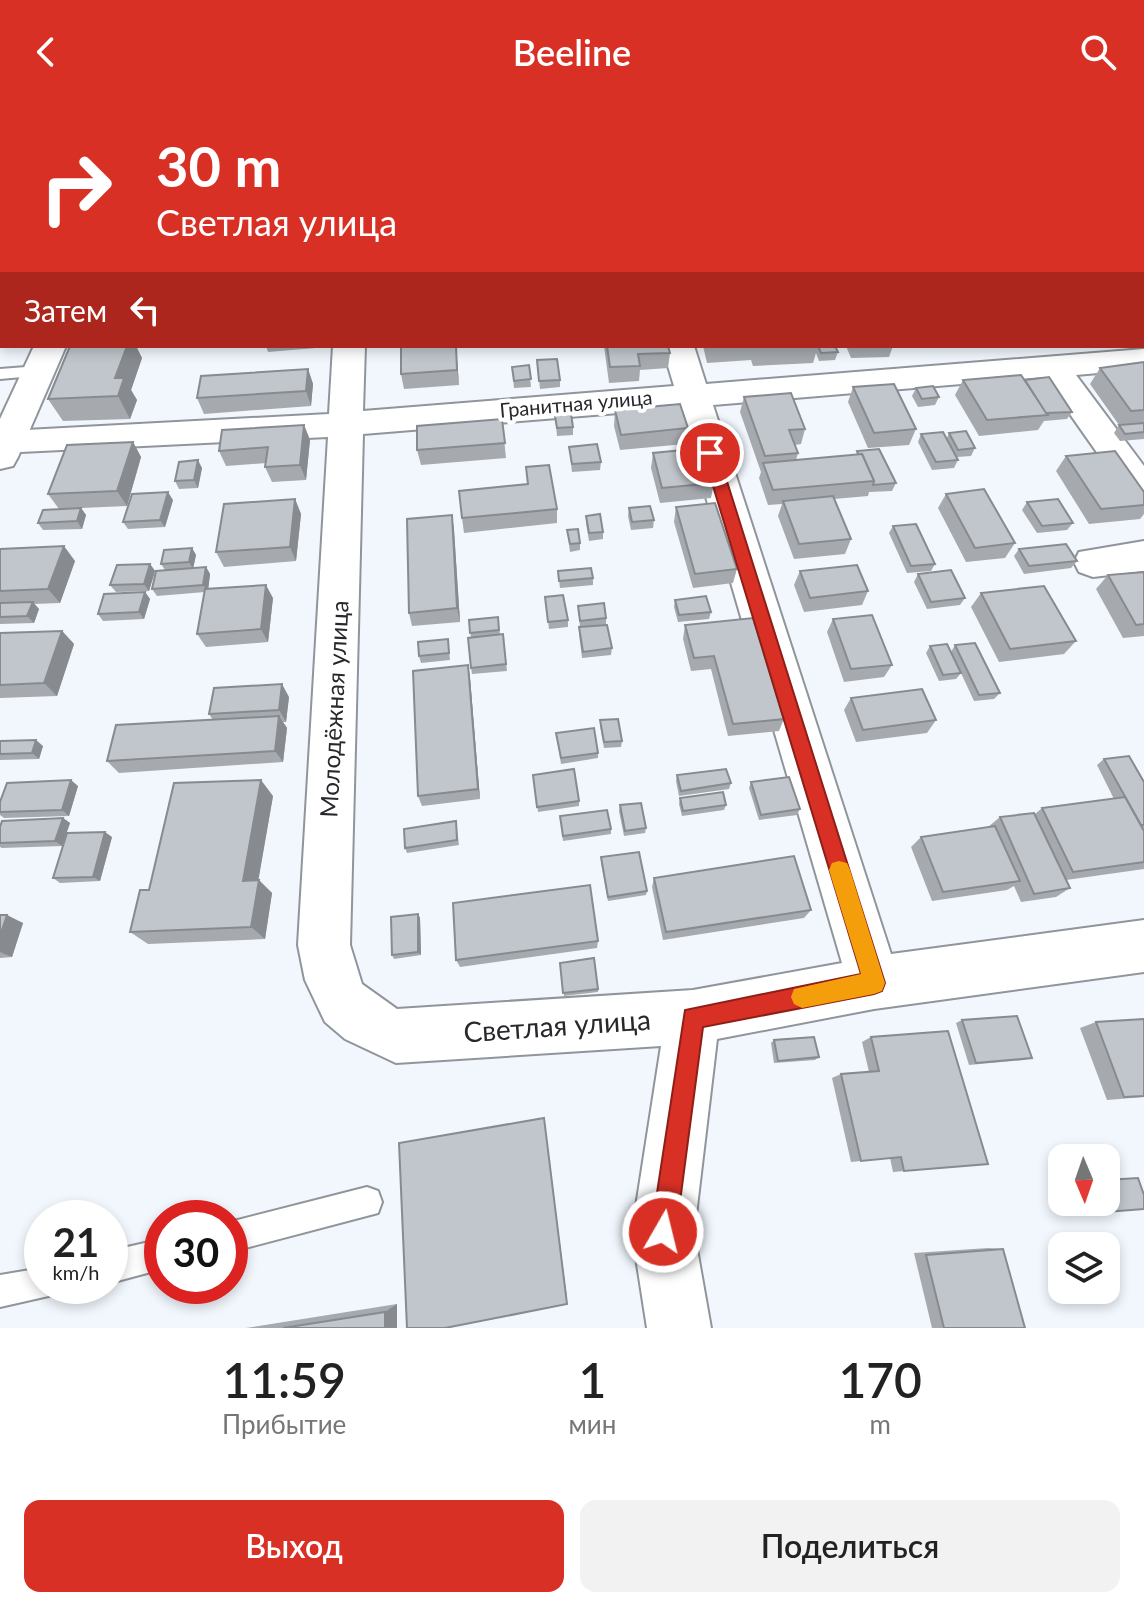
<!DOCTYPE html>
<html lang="ru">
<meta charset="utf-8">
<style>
body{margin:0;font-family:Lato,sans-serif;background:#f2f2f2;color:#222;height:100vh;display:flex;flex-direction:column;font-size:30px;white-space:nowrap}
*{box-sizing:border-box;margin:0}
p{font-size:26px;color:#767676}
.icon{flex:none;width:44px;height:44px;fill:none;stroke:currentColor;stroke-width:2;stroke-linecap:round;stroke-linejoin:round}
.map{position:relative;height:1224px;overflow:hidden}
.drawer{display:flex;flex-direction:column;background:#fff;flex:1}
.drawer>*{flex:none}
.guide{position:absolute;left:0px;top:0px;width:1144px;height:244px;box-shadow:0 4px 12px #0003;background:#d93025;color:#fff;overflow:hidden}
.needle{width:52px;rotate:178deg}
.buttons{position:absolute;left:1048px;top:1040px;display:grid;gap:16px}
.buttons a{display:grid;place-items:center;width:72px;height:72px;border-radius:16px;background:#fff;box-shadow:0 4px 12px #0003;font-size:40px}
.speed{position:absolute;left:24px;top:1096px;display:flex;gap:16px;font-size:40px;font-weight:700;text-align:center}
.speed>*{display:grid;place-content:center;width:104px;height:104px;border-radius:50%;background:#fff;box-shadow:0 4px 12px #0003;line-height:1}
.speed small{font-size:20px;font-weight:400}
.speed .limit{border:12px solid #d22;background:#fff;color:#111}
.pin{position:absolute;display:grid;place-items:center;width:68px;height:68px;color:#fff;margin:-34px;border:4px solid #fff;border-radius:50%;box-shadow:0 2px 8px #0007}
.me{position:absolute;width:88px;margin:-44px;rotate:8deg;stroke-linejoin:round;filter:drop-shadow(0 0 6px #0008)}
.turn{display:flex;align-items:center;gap:28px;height:168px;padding:0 24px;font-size:36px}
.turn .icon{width:104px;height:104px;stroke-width:2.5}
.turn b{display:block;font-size:56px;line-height:68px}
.then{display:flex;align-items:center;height:76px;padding:0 24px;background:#0003;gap:16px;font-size:30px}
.eta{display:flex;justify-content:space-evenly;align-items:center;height:136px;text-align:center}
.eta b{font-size:48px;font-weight:600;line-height:56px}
.button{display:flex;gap:16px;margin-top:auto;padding:16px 24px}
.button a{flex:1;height:92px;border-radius:16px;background:#d93025;color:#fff;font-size:32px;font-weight:600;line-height:92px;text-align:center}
.button a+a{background:#f2f2f2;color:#222}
header{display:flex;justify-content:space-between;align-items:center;height:104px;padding:0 24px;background:#d93025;color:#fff;font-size:36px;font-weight:600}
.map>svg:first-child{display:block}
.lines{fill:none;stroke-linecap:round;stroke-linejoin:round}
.lane-casing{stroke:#90959b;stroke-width:4}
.street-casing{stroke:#90959b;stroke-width:4}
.secondary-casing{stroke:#90959b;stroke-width:4}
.lane{fill:#fff;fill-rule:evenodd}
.street{fill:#fff;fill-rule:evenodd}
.secondary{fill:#fff;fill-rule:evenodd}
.wall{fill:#a6aaaf}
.shaded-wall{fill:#878b8f}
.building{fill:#c1c6cc;stroke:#878b8f;stroke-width:2}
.route{fill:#d93025;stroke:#8d1f18;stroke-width:2}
.slow{fill:#f59e0b}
.labels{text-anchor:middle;stroke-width:8;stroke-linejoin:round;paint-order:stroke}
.far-street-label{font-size:20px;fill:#26282b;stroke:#fff}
.street-label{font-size:24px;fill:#26282b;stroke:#fff}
.near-street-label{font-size:28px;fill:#26282b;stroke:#fff}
</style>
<header><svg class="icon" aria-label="back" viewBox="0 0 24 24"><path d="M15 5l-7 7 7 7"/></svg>Beeline<svg class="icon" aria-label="search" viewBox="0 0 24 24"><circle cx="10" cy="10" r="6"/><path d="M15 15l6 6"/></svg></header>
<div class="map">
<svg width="1144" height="1224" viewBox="0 0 1144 1224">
<rect width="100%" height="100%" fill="#f1f7fd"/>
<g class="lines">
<defs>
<g id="lane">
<rect x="1142" y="19" width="2" height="8"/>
<rect x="0" y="204" width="2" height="10"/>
<path d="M39 262 45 263V271L0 275V265Z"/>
<path d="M367 1083 378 1087 382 1098 378 1109 230 1148V1118Z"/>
<path d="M162 1135V1165L110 1179V1147Z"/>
<path d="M42 1164V1182H57L53 1191 0 1203V1171Z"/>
</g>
<g id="street">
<rect x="343" y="0" width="24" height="2"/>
<path d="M595 0H619L620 2H596Z"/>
<path d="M816 0H841L842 2H818Z"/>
<path d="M1069 0H1094L1095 2H1071Z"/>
<path d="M1142 58 1144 59V76L1142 75Z"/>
<path d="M333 242H365L363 307 674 282 662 242H694L706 280 1144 245V265L1076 271 1144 362V401L1131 397 1044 273 713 301 891 850 1144 816V868L874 905 717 935 694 1128 711 1224H647L632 1128 661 942 396 959 345 935 325 918 305 876 298 841 328 333 0 349V329L7 327 329 310ZM680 304 842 859 693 886 397 905 362 880 350 841 363 330Z"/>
<path d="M1144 437V467L1093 473 1079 468 1074 458 1079 448Z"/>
</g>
<g id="secondary">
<rect x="129" y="0" width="24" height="2"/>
<path d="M34 242H66L18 353 13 362 0 365V315Z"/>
</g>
</defs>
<!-- lane casing -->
<use href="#lane" class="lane-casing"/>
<!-- street casing -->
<use href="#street" class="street-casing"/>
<!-- secondary casing -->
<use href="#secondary" class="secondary-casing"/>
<!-- lane -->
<use href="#lane" class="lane"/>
<!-- street -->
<use href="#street" class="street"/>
<!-- secondary -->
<use href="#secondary" class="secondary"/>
</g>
<!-- wall -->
<g class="wall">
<rect x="249" y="0" width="70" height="2"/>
<rect x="390" y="0" width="51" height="2"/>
<path d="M697 0H722V2H698Z"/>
<path d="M769 0H821L822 2H768Z"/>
<path d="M851 0H882V2H853Z"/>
<path d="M971 0H1036L1038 2H993L994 0Z"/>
<path d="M1142 111 1144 112V146H1142Z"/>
<path d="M1143 164H1144V179L1142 176Z"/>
<path d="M70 242H136L142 254 131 286 137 296 130 315 63 317 48 295Z"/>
<path d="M266 242H316V244L268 248Z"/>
<path d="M456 242 459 281 404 285 401 270Z"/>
<path d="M604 242H668L670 249 668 264 640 266 639 277 609 279Z"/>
<path d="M703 242H835L838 248 835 256 819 257 816 249 813 259 753 262 751 256 707 259Z"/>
<path d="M846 242H893L889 253 851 254Z"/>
<path d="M537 256 560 276V283L540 285Z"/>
<path d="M1144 258V335L1120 337 1114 329 1119 321 1090 280 1100 264Z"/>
<path d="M529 261 531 283 514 284 512 263Z"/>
<path d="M308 265 313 280 311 302 204 310 197 294Z"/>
<path d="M963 276H1025L1072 308 1067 315 1044 317 1038 326 979 332 955 291Z"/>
<path d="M853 283 916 325 909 341 868 344 848 298Z"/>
<path d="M916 284 939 293 935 301 918 303 912 292Z"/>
<path d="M744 293 805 325 801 340 795 341 798 349 796 356 856 351 857 347 896 379 892 387 869 388 868 392 834 395 851 435 845 450 794 455 778 412 782 400 768 401 759 374 761 368 740 308Z"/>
<path d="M615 306 688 324 685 340 620 346 614 322Z"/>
<path d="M555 312 573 323V331L557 332Z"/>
<path d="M502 315 506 354 421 361 417 346Z"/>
<path d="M304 321 310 336 306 376 272 378 265 363 266 359 226 362 219 347Z"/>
<path d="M949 329 975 344 971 352 957 353 958 356 954 364 932 366 918 338 921 330 947 334Z"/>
<path d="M133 338 141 353 127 402 81 404 86 411 82 425 43 426 38 419 59 405 48 390Z"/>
<path d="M569 343 601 358 600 366 572 368Z"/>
<path d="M653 349 714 379 711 394 660 399 651 364Z"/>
<path d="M1066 352 1144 388V410L1140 415 1089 420 1056 367Z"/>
<path d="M526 363 557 405V419L464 429 462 414 527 380Z"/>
<path d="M202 364 198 384 179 385 175 377Z"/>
<path d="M946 390 1015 439 1005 454 966 458 938 404Z"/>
<path d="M295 395 301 410 296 457 224 463 216 448Z"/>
<path d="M173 396 165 423 128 425 123 418Z"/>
<path d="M1027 398 1073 419 1067 426 1037 429 1022 406Z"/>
<path d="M676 403 737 465 733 479 693 484 674 418Z"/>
<path d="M629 404 654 416 653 424 631 426 628 412Z"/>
<path d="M452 411 454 426 460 518 412 522 409 509Z"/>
<path d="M586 412 603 428V435L589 437 586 419Z"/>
<path d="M893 422 935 460 931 467 907 469 889 429Z"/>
<path d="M567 426 580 439V446L570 448Z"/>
<path d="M192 444 196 451 193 464 206 463 210 470 208 485 273 494 268 538 206 543 197 530 205 488 157 492 152 485 165 466 161 460Z"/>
<path d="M0 445 75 457 60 499 34 500 39 505 34 519 0 520Z"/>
<path d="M1019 445 1077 457 1071 464 1024 470 1014 452Z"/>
<path d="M150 460 155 467 149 487 116 488 110 481Z"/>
<path d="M558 467 593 474V481L560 484Z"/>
<path d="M800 467 868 487 862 501 804 508 794 481Z"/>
<path d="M1144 468V532L1123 534 1096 485 1108 471Z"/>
<path d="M918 470 965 494 960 501 927 505 914 478Z"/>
<path d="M145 488 150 495 144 515 103 517 98 510Z"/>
<path d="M981 489 1076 537 1064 550 999 558 971 503Z"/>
<path d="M545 493 568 516V523L549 525Z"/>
<path d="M675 496 711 508 709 515 678 518 674 503Z"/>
<path d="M578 502 606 514V521L612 544 611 551 582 554 579 530V523H580Z"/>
<path d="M498 513 500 531 503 530 507 567 472 570 471 564V534L469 516Z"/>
<path d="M833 515 892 561 884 573 844 578 827 528Z"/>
<path d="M685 521 784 615 779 627 728 632 711 565 691 567 683 535Z"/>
<path d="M62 527 74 540 57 592 0 594V529Z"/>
<path d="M448 535 450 556 421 559 419 552Z"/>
<path d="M955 541 1000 589 994 595 974 597 961 569 956 575 939 577 926 549 930 542 951 548Z"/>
<path d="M468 561 470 574 480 695 422 702 418 692Z"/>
<path d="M289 593 286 618H283L287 624 283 658 119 669 107 657 213 616 209 610Z"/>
<path d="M851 594 936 616 927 629 856 638 844 606Z"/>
<path d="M600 616 622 637 621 643 604 644 600 622Z"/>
<path d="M556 629 598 649V654L561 660Z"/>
<path d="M0 637 43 642 39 655 0 656Z"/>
<path d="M1104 655 1144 678V765L1066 776 1070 784 1056 793 1021 798 1014 782 1007 786 932 797 911 743 921 733 988 723 1000 713 1035 710 1042 704 1114 695 1097 661Z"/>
<path d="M533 671 579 697V702L538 708Z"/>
<path d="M677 671 731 679 729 685 679 692 676 677Z"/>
<path d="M751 678 800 705 797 711 759 716 749 684Z"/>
<path d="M78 682 69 712 4 714 0 711V698Z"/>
<path d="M273 692 258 776 272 789 265 835 148 840 130 828 149 786Z"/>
<path d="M680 694 726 701 724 706 682 712 679 700Z"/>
<path d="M620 701 646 724 645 729 624 732 619 707Z"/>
<path d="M560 712 611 725V730L563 737Z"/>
<path d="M63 714 70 719 62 742 2 744 0 743V723Z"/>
<path d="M456 717 459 741 407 749 405 744Z"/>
<path d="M112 733 100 777 60 779 53 774Z"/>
<path d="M601 753 647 787 646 791 608 797 601 758Z"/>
<path d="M654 774 811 806 804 814 663 836 652 783Z"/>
<path d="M418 810 420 814 421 851 394 855 392 851Z"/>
<path d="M0 811 23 819 12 853 0 854Z"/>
<path d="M598 837 597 844 460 863 456 856Z"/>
<path d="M560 859 598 885V888L564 892Z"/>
<path d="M1144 915V993L1107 996 1080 924 1096 918Z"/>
<path d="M962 916 1032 954 1024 956 969 961 956 919Z"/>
<path d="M871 933 988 1060 893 1068 890 1054 851 1058 832 974 841 970 869 968 862 938Z"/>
<path d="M774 936 819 953 815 956 774 959 771 939Z"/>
<path d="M1093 1098H1106V1108H1097Z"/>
<path d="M988 1144 1003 1145 1025 1224H932L914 1149Z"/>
<path d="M397 1200V1224H246Z"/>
</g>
<!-- shaded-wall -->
<g class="shaded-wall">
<path d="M126 242H136L142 254 131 286 137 296 130 315 118 292 115 274Z"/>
<path d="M456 242 459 281 457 266Z"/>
<path d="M308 265 313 280 311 302 306 287Z"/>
<path d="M304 321 310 336 306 376 300 361Z"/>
<path d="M133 338 141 353 127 402 117 387Z"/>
<path d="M198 356 202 364 198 384 194 376Z"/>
<path d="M168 388 173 396 165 423 160 416Z"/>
<path d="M295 395 301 410 296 457 290 443Z"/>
<path d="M81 404 86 411 82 425 77 417Z"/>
<path d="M452 411 454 426 460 518 457 504Z"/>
<path d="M64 442 75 457 60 499 48 485Z"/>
<path d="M192 444 196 451 193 465 189 458Z"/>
<path d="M150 460 155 467 149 487 144 480Z"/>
<path d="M206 463 210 470 208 488 203 481Z"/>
<path d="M266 481 273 494 268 538 261 525Z"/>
<path d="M145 488 150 495 144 515 139 508Z"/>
<path d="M33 498 39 505 34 519 27 512Z"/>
<path d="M62 527 74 540 57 592 44 579Z"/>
<path d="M468 561 470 574 480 695 478 685Z"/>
<path d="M282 580 289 593 286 618 279 606Z"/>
<path d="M279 612 287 624 283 658 275 647Z"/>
<path d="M36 636 43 642 39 655 32 649Z"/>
<path d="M71 676 78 682 69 712 62 706Z"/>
<path d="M261 676 273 692 256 790 243 777Z"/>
<path d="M63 714 70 719 62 742 55 737Z"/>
<path d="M105 728 112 733 100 777 93 773Z"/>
<path d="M259 776 272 789 265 835 251 823Z"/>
<path d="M418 810 420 814 421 851 418 848Z"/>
<path d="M7 811 23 819 12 853 0 848V832Z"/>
<path d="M544 1014 567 1194V1200Z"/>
<path d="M397 1200V1224H385V1208Z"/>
</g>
<!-- building -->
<g class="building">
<path d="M16 0H33L32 1 15 2Z"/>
<path d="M36 0H80L79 2H35Z"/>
<path d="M173 0H222V2H172Z"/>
<path d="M231 0H245V2H230Z"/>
<path d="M440 0V2H414Z"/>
<path d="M530 0H554L555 2H518V1Z"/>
<path d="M572 0H598L599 2H572Z"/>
<path d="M627 0H685L631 2H628Z"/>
<path d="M794 0H821L822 2H796Z"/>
<path d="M1004 0H1036L1038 2H1006Z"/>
<rect x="631" y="1" width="58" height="1"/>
<path d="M1142 111 1144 112V131H1142Z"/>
<path d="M70 242H127L115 274H124L118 292 48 295Z"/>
<path d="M401 242H456L457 266 401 270Z"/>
<path d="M607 242H668L670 249 638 250 640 262 610 263Z"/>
<path d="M818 242H835L838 248 821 249Z"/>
<path d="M557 255 560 276 539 277 537 256Z"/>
<path d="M1144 258V306L1131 307 1100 264Z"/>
<path d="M529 261 531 275 514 277 512 263Z"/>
<path d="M308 265 306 287 197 294 201 272Z"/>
<path d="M1021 271 1048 311 987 316 963 276Z"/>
<path d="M1049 273 1072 308 1046 309 1025 276Z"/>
<path d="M894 280 916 325 874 329 853 283Z"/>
<path d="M933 282 939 293 922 295 916 284Z"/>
<path d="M791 289 805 325 789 326 798 349 765 352 744 293Z"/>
<path d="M680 300 688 324 621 331 615 306Z"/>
<path d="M571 310 573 323 557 324 555 312Z"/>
<path d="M502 315 505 339 417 346V322Z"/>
<path d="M1144 319V328L1125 330 1119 321Z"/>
<path d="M304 321 300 361 265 363 268 343 219 347 222 326Z"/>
<path d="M966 327 975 344 958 346 949 329Z"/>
<path d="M943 328 958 356 936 358 921 330Z"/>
<path d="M133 338 117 387 48 390 67 341Z"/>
<path d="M597 340 601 358 572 360 569 343Z"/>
<path d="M703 344 714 379 662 384 653 349Z"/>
<path d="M879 345 896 379 873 381 874 377 862 350 859 351 857 347Z"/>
<path d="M1115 347 1144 388V401L1101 405 1066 352Z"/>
<path d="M862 350 874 377 773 386 763 359Z"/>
<path d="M198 356 194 376 175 377 179 358Z"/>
<path d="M549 361 557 405 462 414 459 387 528 380 526 363Z"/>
<path d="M984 385 1015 439 975 444 946 390Z"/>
<path d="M168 388 160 416 123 418 132 390Z"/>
<path d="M833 392 851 435 799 440 783 397Z"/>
<path d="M295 395 290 443 216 448 224 400Z"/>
<path d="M1058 395 1073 419 1042 422 1027 398Z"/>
<path d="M715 399 737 465 695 470 676 403Z"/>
<path d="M650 402 654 416 632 418 629 404Z"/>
<path d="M81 404 77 417 38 419 43 406Z"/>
<path d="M600 410 603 428 589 429 586 412Z"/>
<path d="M452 411 457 504 409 509 407 415Z"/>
<path d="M916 420 935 460 911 462 893 422Z"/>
<path d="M578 425 580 439 570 440 567 426Z"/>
<path d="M1066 440 1077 457 1029 462 1019 445Z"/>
<path d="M64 442 48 485 0 487V445Z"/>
<path d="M192 444 189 458 161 460 164 446Z"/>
<path d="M150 460 144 480 110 481 117 461Z"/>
<path d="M857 461 868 487 810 494 800 467Z"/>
<path d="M206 463 203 481 152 485 156 467Z"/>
<path d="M591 464 593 474 559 477 558 467Z"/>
<path d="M951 466 965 494 931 498 918 470Z"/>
<path d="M1144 468V520L1136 521 1108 471Z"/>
<path d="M266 481 261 525 197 530 205 485Z"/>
<path d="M1044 482 1076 537 1010 545 981 489Z"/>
<path d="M145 488 139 508 98 510 104 490Z"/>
<path d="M563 491 568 516 548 518 545 493Z"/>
<path d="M706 492 711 508 679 511 675 496Z"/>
<path d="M33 498 27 512 0 513V499Z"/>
<path d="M604 499 606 514 580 517 578 502Z"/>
<path d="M872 511 892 561 851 565 833 515Z"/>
<path d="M498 513 499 526 470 529 469 516Z"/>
<path d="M753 514 784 615 733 620 714 552 694 554 685 521Z"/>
<path d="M607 521 612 544 583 548 579 523Z"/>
<path d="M62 527 44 579 0 581V529Z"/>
<path d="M503 530 506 560 471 564 468 534Z"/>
<path d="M448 535 449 549 419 552 418 538Z"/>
<path d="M975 539 1000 589 979 591 955 541Z"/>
<path d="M947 540 961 569 943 571 930 542Z"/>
<path d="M468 561 478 685 418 692 413 567Z"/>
<path d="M282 580 279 606 209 610 214 584Z"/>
<path d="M922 585 936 616 863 626 851 594Z"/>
<path d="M279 612 275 647 107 657 116 621Z"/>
<path d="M618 615 622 637 604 638 600 616Z"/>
<path d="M594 624 598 649 561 654 556 629Z"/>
<path d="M36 636 32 649 0 650V637Z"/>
<path d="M1129 652 1144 678V721H1141L1104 655Z"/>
<path d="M574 665 579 697 537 703 533 671Z"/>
<path d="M726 665 731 679 681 687 677 671Z"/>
<path d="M789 673 800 705 761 711 751 678Z"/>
<path d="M71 676 62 706 0 708V698L7 679Z"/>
<path d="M261 676 243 777 259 776 251 823 130 828 140 786H149L174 679Z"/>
<path d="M723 688 726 701 683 707 680 694Z"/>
<path d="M1125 693 1144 727V758L1073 768 1042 704Z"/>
<path d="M641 699 646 724 625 727 620 701Z"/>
<path d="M607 706 611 725 563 732 560 712Z"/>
<path d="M1034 709 1070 784 1034 790 1000 713Z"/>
<path d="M63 714 55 737 0 739V723L2 717Z"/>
<path d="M456 717 457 736 405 744 404 725Z"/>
<path d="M995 722 1020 777 943 788 921 733Z"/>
<path d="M105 728 93 773 53 774 67 729Z"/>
<path d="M639 748 647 787 608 793 601 753Z"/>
<path d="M794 752 811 806 666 828 654 774Z"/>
<path d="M590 781 598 837 456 856 453 799Z"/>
<path d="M418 810V848L392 851 391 813Z"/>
<path d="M0 811H7L0 832Z"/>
<path d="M594 854 598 885 563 889 560 859Z"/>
<path d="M1017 912 1032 954 976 959 962 916Z"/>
<path d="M1144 915V992L1124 993 1096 918Z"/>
<path d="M948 927 988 1060 904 1067 901 1053 861 1057 841 970 879 967 871 933Z"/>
<path d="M814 933 819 953 778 957 774 936Z"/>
<path d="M544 1014 567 1200 445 1224H407L399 1039Z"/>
<path d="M1138 1074 1144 1091V1105L1106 1108 1102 1098H1106V1076Z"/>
<path d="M1003 1145 1025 1224H944L926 1151Z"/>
<path d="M385 1208V1224H283Z"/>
</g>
<!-- route -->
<path class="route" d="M710 344 718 349 885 879 882 887 874 890 703 923 676 1128 672 1137 663 1140 654 1137 651 1128 685 906 861 870 703 349Z"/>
<!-- slow -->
<path class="slow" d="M839 757 847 759 850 766 885 879 882 887 874 890 802 904 794 900 791 893 794 885 861 870 829 766 832 759Z"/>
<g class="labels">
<!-- far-street labels -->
<g class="far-street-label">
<text transform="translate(576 300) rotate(-5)" y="7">Гранитная улица</text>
</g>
<!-- street labels -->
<g class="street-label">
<text transform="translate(335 605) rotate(-87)" y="8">Молодёжная улица</text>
</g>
<!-- near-street labels -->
<g class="near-street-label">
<text transform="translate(557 922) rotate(-4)" y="10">Светлая улица</text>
</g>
</g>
</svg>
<div class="buttons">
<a><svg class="needle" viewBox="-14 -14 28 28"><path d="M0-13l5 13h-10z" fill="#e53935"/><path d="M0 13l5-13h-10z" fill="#767676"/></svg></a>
<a><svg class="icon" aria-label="layers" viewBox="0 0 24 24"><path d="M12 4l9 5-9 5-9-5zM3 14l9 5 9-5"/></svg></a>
</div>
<div class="speed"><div>21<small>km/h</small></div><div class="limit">30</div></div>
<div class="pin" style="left:710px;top:349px;background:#d93025"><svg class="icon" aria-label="arrive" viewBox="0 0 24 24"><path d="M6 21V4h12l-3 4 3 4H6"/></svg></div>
<svg class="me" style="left:663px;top:1128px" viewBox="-20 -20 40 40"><circle r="17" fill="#d93025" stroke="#fff" stroke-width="3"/><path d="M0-11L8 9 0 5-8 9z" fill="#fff"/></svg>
<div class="guide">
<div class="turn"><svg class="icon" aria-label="right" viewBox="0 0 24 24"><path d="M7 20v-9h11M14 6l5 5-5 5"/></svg><div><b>30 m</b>Светлая улица</div></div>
<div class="then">Затем<svg class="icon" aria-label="left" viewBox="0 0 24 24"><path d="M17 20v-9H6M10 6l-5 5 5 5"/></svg></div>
</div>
</div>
<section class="drawer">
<div class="eta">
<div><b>11:59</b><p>Прибытие</p></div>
<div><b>1</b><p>мин</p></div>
<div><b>170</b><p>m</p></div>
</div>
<div class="button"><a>Выход</a><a>Поделиться</a></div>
</section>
